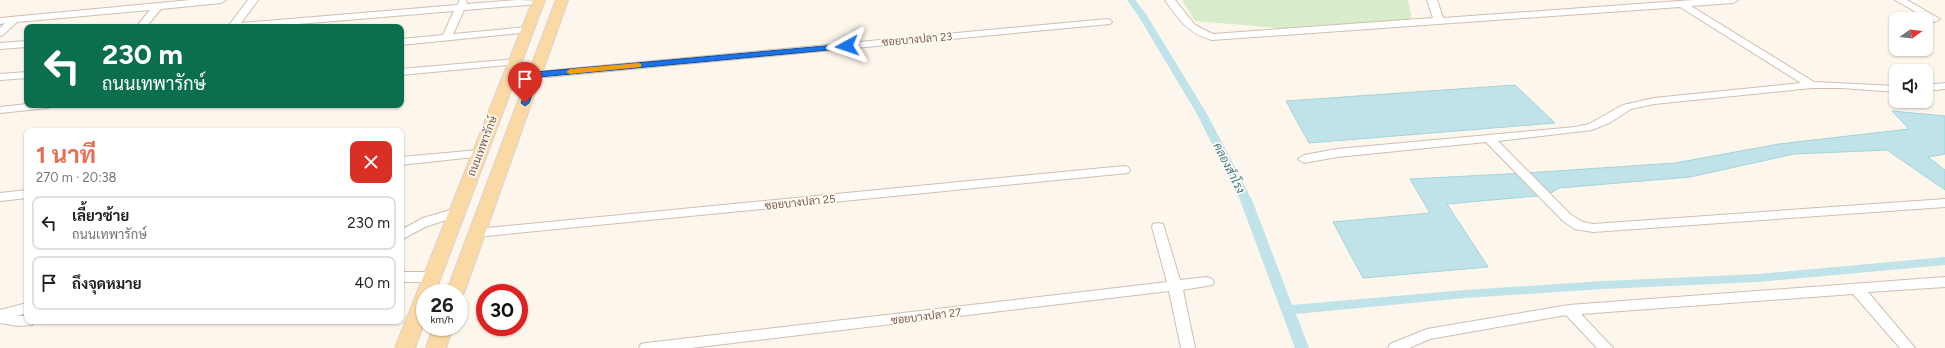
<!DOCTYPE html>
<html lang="th">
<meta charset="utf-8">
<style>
body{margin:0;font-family:Figtree,Sarabun,sans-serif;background:#f6f6f6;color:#202124;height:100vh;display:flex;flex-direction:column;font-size:15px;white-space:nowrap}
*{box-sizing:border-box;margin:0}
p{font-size:13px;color:#757577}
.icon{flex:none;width:22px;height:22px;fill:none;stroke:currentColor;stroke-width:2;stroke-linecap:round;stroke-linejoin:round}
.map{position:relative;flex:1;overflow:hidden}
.panel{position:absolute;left:24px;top:128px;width:380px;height:196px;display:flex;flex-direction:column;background:#fff;border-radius:8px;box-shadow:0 1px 3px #0004}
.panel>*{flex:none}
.guide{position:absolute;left:24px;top:24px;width:380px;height:84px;border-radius:8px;box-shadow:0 1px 3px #0004;background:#0b6e4f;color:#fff;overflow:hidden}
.needle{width:26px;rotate:76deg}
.tools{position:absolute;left:1889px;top:12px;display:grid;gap:8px}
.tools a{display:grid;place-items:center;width:44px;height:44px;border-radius:8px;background:#fff;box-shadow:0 1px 3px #0004;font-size:20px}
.speed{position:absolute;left:416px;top:284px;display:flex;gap:8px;font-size:20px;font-weight:700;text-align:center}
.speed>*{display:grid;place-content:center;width:52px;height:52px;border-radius:50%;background:#fff;box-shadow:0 1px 3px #0004;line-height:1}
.speed small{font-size:10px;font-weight:400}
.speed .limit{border:6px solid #d22;background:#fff;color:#111}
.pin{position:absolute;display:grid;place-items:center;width:34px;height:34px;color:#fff;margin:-41px -17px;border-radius:50% 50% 50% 0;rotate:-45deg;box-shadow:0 0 4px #0007}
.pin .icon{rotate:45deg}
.me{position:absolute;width:44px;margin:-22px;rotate:265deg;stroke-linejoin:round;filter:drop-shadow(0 0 3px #0008)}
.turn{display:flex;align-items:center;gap:14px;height:84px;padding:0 12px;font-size:18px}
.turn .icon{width:52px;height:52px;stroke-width:2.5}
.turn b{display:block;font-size:28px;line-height:34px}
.round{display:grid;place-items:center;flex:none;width:42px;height:42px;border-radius:8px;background:#f6f6f6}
.headline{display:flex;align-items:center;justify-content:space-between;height:68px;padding:0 12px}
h1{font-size:24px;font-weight:700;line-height:30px;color:#e76f51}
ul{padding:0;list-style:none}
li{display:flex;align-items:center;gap:12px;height:54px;margin:0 8px 6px;padding:0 4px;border:2px solid #e0e0e0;border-radius:8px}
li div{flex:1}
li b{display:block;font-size:15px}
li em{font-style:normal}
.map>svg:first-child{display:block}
.green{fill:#d8ecc9}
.water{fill:#bfe3e8;stroke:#a5d3da}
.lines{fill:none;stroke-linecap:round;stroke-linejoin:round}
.canal{fill:#bfe3e8;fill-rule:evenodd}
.minor-casing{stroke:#d1beb0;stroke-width:2}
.major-casing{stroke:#dad1cd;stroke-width:2}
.minor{fill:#fff;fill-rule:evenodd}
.major{fill:#fbd9a5;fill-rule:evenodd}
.route{fill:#1a73e8;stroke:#114b97}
.slow{fill:#f59e0b}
.labels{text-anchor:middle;stroke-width:3.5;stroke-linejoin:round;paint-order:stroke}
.street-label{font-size:11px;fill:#7a5c4d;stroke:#fffaf3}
.water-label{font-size:12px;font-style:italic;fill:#437c86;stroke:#fffaf3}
</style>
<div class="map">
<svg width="1945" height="348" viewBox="0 0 1945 348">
<rect width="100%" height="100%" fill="#fdf6ec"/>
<!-- green -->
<path class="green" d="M1182 0H1408L1412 20 1300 30 1195 21Z"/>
<!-- water -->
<g class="water">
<path d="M1515 85 1555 123 1309 143 1286 101Z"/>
<path d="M1892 111 1945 116V154L1928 157 1945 170V190L1887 150 1794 154 1690 177 1559 188 1548 195 1447 204 1488 267 1363 278 1333 222 1430 213 1410 179 1526 173 1675 163 1779 144 1909 129Z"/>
</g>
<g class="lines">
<!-- canal -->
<path class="canal" d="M1127 0H1135L1146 14 1207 114 1252 200 1292 305 1465 290 1603 281 1758 274 1945 257V265L1758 282 1603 289 1465 298 1296 314 1309 348H1295L1240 200 1197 114 1139 17Z"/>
<defs>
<g id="minor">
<path d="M191 0H226L221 3 161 9 146 27H136L150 10 17 22 3 35 0 36V28L5 23 0 24V18Z"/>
<path d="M248 0H258L241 23 457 5 460 0H466L467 4 517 0 544 1 539 4 464 10 453 34 528 27 531 28 533 30 531 32 401 45V39L443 35 454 11 263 27H223L230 24Z"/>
<path d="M1165 0H1175L1195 25 1213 34 1433 18 1427 0H1437L1443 18 1693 0H1738L1733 3 1691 6 1814 82 1896 86V92L1842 88H1812L1654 104 1631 109 1611 122 1592 130 1498 141 1571 215 1583 222 1593 224 1945 199V207L1593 232 1575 229 1563 221 1486 142 1337 157 1304 163 1298 159 1304 155 1337 149 1575 127 1589 124 1623 105 1654 98 1801 83 1680 7 1212 40C1189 34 1178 19 1165 0Z"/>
<path d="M1895 0H1907L1940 19 1935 22 1932 21Z"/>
<path d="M1107 19 1110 20 1112 22 1110 24 536 78 531 75 536 72Z"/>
<path d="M27 41V47L0 49V43Z"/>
<path d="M515 59 520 62 519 64 401 75V69Z"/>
<path d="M27 72V78L0 80V74Z"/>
<path d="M1945 83V89L1926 91V85Z"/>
<path d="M27 104 53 105 48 108 0 113V107Z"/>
<path d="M479 150 485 154 483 156 401 165V157Z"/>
<path d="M1124 166 1128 167 1130 170 1128 173 476 237 471 236 470 233 471 230 476 229Z"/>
<path d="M27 190V198L0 201V193Z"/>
<path d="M457 208 461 209 463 212 461 215 425 227 401 240V230L423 218Z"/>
<path d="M1158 223 1163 224 1164 227 1180 280 1207 277 1212 279 1214 282 1212 285 1183 290 1195 348H1181L1169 291 691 348H639L641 344 646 343 1167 282 1152 227 1153 224Z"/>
<path d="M401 272H432L437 274 439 277 437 280 432 282H401Z"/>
<path d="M1945 277V287L1868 292 1915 348H1900L1853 294 1581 314 1613 348H1597L1566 315 1430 339 1409 348H1388L1390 344 1427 329 1569 305Z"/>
<path d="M27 303V313L16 316H27V321H34L32 325 18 326 0 323V310Z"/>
</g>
<g id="major">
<path d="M533 0H545L435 293H425V321L415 348H395Z"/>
<path d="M556 0H568L464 293 459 298V293H446Z"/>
<path d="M433 327H453L446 348H426Z"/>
</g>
</defs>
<!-- minor casing -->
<use href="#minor" class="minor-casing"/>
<!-- major casing -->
<use href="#major" class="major-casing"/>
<!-- minor -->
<use href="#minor" class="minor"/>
<!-- major -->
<use href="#major" class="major"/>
</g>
<!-- route -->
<path class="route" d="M847 44 851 46 850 48 539 77 529 103 525 106 521 103 532 75 536 72Z"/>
<!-- slow -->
<path class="slow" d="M638 63 641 64V67L570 74 566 72 570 69Z"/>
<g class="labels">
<!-- street labels -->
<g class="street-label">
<text transform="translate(917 39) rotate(-5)" y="4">ซอยบางปลา 23</text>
<text transform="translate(482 146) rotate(-69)" y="4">ถนนเทพารักษ์</text>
<text transform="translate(800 202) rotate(-6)" y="4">ซอยบางปลา 25</text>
<text transform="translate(926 316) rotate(-7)" y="4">ซอยบางปลา 27</text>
</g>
<!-- water labels -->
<g class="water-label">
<text transform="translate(1229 168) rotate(63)" y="4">คลองสำโรง</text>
</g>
</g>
</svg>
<div class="tools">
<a><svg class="needle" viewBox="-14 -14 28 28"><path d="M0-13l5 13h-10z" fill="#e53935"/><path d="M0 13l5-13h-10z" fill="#757577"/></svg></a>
<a><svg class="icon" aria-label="sound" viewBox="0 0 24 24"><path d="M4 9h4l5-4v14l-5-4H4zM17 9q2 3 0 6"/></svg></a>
</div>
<div class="speed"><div>26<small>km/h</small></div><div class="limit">30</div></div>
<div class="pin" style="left:525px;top:103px;background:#d93025"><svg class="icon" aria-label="arrive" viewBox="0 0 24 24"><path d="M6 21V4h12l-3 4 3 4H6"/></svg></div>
<svg class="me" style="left:847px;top:46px" viewBox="-20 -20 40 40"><path d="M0-17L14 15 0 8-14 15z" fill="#1a73e8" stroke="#fff" stroke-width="4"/></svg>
<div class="guide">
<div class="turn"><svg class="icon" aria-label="left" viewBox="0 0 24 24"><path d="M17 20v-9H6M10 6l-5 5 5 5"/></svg><div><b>230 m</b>ถนนเทพารักษ์</div></div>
</div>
<section class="panel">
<div class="headline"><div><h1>1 นาที</h1><p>270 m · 20:38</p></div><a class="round" style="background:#d93025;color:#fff"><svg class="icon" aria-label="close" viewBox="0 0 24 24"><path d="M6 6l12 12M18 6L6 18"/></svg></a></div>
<ul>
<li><svg class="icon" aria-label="left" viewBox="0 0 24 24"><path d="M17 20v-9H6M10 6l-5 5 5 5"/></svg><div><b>เลี้ยวซ้าย</b><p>ถนนเทพารักษ์</p></div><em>230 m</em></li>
<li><svg class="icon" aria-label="arrive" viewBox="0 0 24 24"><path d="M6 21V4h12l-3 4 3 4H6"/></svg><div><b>ถึงจุดหมาย</b></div><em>40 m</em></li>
</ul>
</section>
</div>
